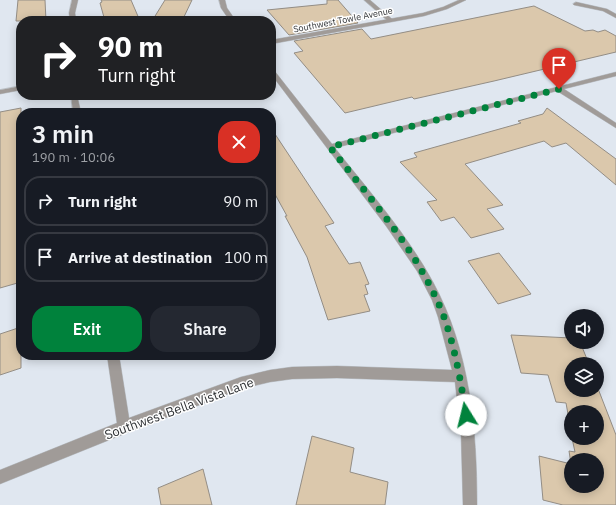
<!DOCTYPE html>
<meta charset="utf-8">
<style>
body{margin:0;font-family:"IBM Plex Sans",sans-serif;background:#242831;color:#f1f3f6;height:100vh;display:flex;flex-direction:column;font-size:15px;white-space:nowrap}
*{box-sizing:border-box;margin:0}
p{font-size:13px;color:#9ea1a6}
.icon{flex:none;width:22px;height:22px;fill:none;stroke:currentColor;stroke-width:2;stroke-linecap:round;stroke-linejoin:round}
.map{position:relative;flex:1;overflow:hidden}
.sheet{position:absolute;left:16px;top:108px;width:260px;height:252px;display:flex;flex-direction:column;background:#171b24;border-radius:16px;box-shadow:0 2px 10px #0003}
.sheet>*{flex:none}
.top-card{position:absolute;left:16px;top:16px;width:260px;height:84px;border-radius:16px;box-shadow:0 2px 10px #0003;background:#202124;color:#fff;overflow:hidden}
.tools{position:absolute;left:564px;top:309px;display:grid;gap:8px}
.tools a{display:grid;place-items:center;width:40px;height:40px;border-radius:50%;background:#171b24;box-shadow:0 2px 10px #0003;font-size:20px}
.pin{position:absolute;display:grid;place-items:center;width:34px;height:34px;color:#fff;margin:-41px -17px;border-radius:50% 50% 50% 0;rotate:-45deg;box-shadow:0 0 4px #0007}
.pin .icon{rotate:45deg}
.me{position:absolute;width:44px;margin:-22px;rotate:351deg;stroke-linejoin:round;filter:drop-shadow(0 0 3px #0008)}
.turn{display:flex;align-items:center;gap:14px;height:84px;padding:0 16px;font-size:18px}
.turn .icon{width:52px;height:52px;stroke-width:2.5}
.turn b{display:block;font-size:28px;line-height:34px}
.round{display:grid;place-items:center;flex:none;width:42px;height:42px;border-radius:16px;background:#242831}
.head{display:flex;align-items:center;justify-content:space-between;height:68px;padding:0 16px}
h1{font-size:24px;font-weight:600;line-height:30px}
.cta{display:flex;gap:8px;margin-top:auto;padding:8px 16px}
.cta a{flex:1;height:46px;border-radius:16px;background:#00823c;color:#fff;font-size:16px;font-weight:600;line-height:46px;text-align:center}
.cta a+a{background:#242831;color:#f1f3f6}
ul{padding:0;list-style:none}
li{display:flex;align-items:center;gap:12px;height:50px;margin:0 8px 6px;padding:0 8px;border:2px solid #363941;border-radius:16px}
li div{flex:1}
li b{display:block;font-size:15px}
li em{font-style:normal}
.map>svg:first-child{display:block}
.building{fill:#dbc8ac;stroke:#938d85;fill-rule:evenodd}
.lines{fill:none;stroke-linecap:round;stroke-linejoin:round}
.minor-casing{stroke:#bcc3ca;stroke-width:1}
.tertiary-casing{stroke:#bcc3ca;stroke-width:1}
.minor{fill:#a09b98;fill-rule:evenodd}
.tertiary{fill:#a09b98;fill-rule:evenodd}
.route{stroke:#00823c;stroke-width:7;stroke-dasharray:0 12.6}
.labels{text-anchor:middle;stroke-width:3;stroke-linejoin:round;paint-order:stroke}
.far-street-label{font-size:9px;fill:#2e3134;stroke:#fff}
.near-street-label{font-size:13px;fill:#2e3134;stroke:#fff}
</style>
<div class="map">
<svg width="616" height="505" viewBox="0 0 616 505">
<rect width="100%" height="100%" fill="#e0e7f0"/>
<!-- building -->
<g class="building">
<path d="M18 0H45L46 21H16Z"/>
<path d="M101 0H131L140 21H105L100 3 102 2Z"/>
<path d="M165 0H192L182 21H152Z"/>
<path d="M327 0H338L358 23 289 35 267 10 327 4Z"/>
<path d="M534 6 585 31 593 30 598 32 605 30 616 36V52L494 81 414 99 412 97 345 113 294 53 303 51 294 41 362 29 371 39Z"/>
<path d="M21 108V218H20L21 282 0 288V112Z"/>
<path d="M547 108 616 159V185L566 143 552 147 544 141 465 164 503 205 487 209 504 229 471 238 454 217 441 221 427 202 437 200 400 162 417 157 414 153 521 123 518 121 543 114Z"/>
<path d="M271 128 334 223 325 226 349 264 360 262 369 284 365 285 368 294 364 295 370 311 328 320 307 257 285 216H287L271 187Z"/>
<path d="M499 253 531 294 498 304 468 261Z"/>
<path d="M21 327V368L0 375V334Z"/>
<path d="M511 335 571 338V342H580L589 364H571V390H597V386L616 435V505H563L543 500 539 456 571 464 569 451 575 452 572 438H597V412H571V431L566 403 556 402 548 375 521 373ZM571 460H597V486H571Z"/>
<path d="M312 436 354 448 350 472 388 482 385 505H296Z"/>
<path d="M203 469 212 505H161L158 488Z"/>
</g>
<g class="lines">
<defs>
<g id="minor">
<path d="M72 0H78L75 13 76 21H70L69 13Z"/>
<path d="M219 0H225L227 8 236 21H230L221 8Z"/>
<path d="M364 0H370L392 19V21H388Z"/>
<path d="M576 2 607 9 616 14V18L603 11 574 5 573 4Z"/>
<path d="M271 68 273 69 332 144 616 72V76L564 89 616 123V128L557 91 335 148C369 191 407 234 433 282 470 350 477 429 477 505H463L461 433 455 382 337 378 292 379 270 382 241 389 124 434 0 484V470L117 423 107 355H119L129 418 241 377 270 370 292 367 337 366 452 370 438 317 432 300 417 271 386 226 271 74Z"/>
<path d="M71 95H77L81 113H73Z"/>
</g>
<g id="tertiary">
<path d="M459 0H466L447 9 424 16 271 44V40L423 13 443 7Z"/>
<path d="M21 86V90L0 94V90Z"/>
</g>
</defs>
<!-- minor casing -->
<use href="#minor" class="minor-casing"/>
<!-- tertiary casing -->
<use href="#tertiary" class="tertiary-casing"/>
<!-- minor -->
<use href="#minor" class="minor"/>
<!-- tertiary -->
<use href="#tertiary" class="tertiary"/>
</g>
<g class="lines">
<!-- route -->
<path class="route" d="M466 415C461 382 455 348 444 317 420 253 371 200 330 147L559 89"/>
</g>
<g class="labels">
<!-- far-street labels -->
<g class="far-street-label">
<text transform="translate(343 20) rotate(-11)" y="3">Southwest Towle Avenue</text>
</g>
<!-- near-street labels -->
<g class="near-street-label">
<text transform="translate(179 408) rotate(-20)" y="5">Southwest Bella Vista Lane</text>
</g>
</g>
</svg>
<div class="tools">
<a><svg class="icon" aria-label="sound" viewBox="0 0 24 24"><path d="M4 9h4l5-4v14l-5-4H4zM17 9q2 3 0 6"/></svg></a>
<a><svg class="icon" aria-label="layers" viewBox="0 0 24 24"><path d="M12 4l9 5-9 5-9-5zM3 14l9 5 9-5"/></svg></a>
<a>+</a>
<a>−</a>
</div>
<div class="pin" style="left:559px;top:89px;background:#d93025"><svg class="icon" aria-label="arrive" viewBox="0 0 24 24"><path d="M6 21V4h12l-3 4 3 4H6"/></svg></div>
<svg class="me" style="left:466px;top:415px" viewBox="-20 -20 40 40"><circle r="19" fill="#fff"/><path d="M0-13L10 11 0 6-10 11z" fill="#00823c"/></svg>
<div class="top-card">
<div class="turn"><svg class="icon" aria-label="right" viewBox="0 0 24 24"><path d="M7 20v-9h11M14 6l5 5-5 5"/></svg><div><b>90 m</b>Turn right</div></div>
</div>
<section class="sheet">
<div class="head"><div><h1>3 min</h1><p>190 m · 10:06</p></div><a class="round" style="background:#d93025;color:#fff"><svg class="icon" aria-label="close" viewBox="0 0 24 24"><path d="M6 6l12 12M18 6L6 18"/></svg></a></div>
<ul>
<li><svg class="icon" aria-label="right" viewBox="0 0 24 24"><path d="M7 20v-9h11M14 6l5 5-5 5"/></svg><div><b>Turn right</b></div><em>90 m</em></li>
<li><svg class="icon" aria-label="arrive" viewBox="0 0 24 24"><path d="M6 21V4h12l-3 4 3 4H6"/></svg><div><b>Arrive at destination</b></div><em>100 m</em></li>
</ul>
<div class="cta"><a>Exit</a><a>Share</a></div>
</section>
</div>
